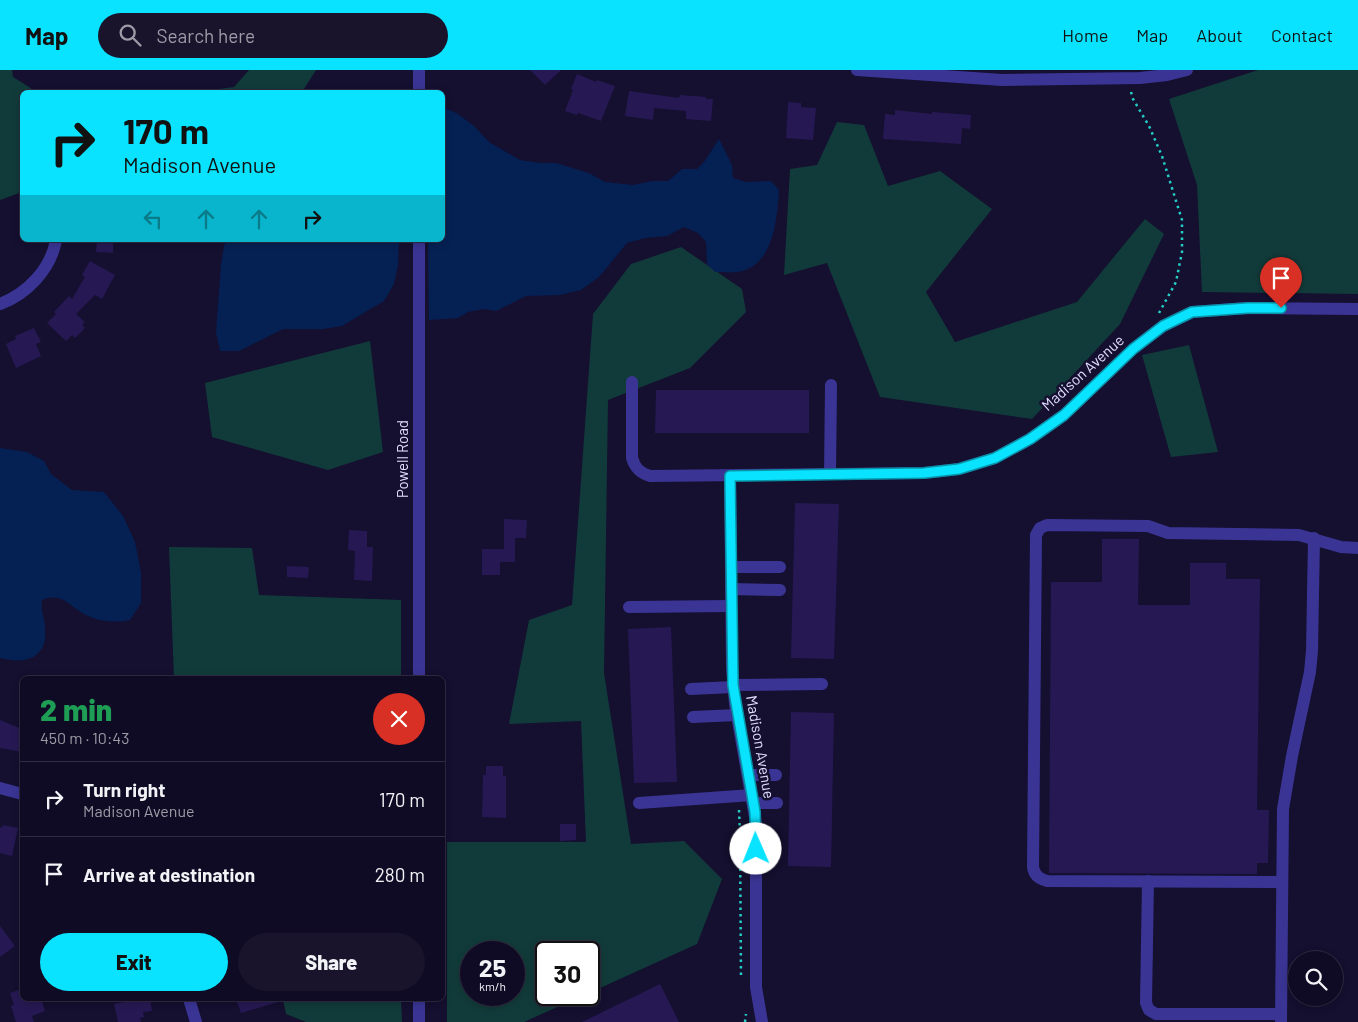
<!DOCTYPE html>
<meta charset="utf-8">
<style>
body{margin:0;font-family:Barlow,sans-serif;background:#19142c;color:#f1f3f6;height:100vh;display:flex;flex-direction:column;font-size:19px;white-space:nowrap}
*{box-sizing:border-box;margin:0}
p{font-size:16px;color:#9c9ba6}
.icon{flex:none;width:28px;height:28px;fill:none;stroke:currentColor;stroke-width:2;stroke-linecap:round;stroke-linejoin:round}
.map{position:relative;flex:1;overflow:hidden}
.details{position:absolute;left:20px;top:606px;width:425px;height:325px;display:flex;flex-direction:column;background:#100b24;border-radius:8px;box-shadow:0 2px 8px #0003,0 0 0 1px #302b41}
.details>*{flex:none}
.top-card{position:absolute;left:20px;top:20px;width:425px;height:152px;border-radius:8px;box-shadow:0 2px 8px #0003,0 0 0 1px #302b41;background:#0ae3ff;color:#111;overflow:hidden}
.fabs{position:absolute;left:1288px;top:881px;display:grid;gap:10px}
.fabs a{display:grid;place-items:center;width:55px;height:55px;border-radius:50%;background:#100b24;box-shadow:0 2px 8px #0003,0 0 0 1px #302b41;font-size:25px}
.speed{position:absolute;left:460px;top:871px;display:flex;gap:10px;font-size:25px;font-weight:700;text-align:center}
.speed>*{display:grid;place-content:center;width:65px;height:65px;border-radius:50%;background:#100b24;box-shadow:0 2px 8px #0003,0 0 0 1px #302b41;line-height:1}
.speed small{font-size:12px;font-weight:400}
.speed .limit{border:2px solid #111;border-radius:8px;background:#fff;color:#111}
.pin{position:absolute;display:grid;place-items:center;width:42px;height:42px;color:#fff;margin:-51px -21px;border-radius:50% 50% 50% 0;rotate:-45deg;box-shadow:0 0 5px #0007}
.pin .icon{rotate:45deg}
.me{position:absolute;width:55px;margin:-28px;rotate:359deg;stroke-linejoin:round;filter:drop-shadow(0 0 4px #0008)}
.turn{display:flex;align-items:center;gap:18px;height:105px;padding:0 20px;font-size:22px}
.turn .icon{width:65px;height:65px;stroke-width:2.5}
.turn b{display:block;font-size:35px;line-height:42px}
.lanes{display:flex;align-items:center;height:48px;padding:0 20px;background:#0003;justify-content:center;gap:25px;direction:ltr}
.lanes .off{opacity:.35}
.round{display:grid;place-items:center;flex:none;width:52px;height:52px;border-radius:26px;background:#19142c}
.headline{display:flex;align-items:center;justify-content:space-between;height:85px;padding:0 20px}
h1{font-size:30px;font-weight:800;line-height:38px;color:#1e9e55}
.primary-button{display:flex;gap:10px;margin-top:auto;padding:10px 20px}
.primary-button a{flex:1;height:58px;border-radius:30px;background:#0ae3ff;color:#111;font-size:20px;font-weight:800;line-height:58px;text-align:center}
.primary-button a+a{background:#19142c;color:#f1f3f6}
ul{padding:0;list-style:none}
li{display:flex;align-items:center;gap:15px;height:75px;padding:0 20px;border-top:1px solid #302b41}
li div{flex:1}
li b{display:block;font-size:19px}
li em{font-style:normal}
header{display:flex;align-items:center;gap:30px;box-sizing:border-box;height:70px;padding:0 25px;background:#0ae3ff;color:#111}
header strong{font-size:24px}
nav{display:flex;gap:28px;margin-inline-start:auto;font-size:18px}
.search{width:350px;height:45px;background:#19142c;display:flex;align-items:center;gap:12px;box-sizing:border-box;padding:0 18px;border-radius:28px;color:#9c9ba6;font-size:19px}
.map>svg:first-child{display:block}
.green{fill:#113b3a;fill-rule:evenodd}
.water{fill:#052053}
.building{fill:#261953}
.lines{fill:none;stroke-linecap:round;stroke-linejoin:round}
.path{stroke:#23cec6;stroke-width:2.5;stroke-dasharray:2.5 4;stroke-linecap:butt}
.minor{stroke:#3a3594;stroke-width:12}
.route-casing{stroke:#0694a6;stroke-width:12}
.route{stroke:#0ae3ff;stroke-width:9}
.labels{text-anchor:middle;stroke-width:5;stroke-linejoin:round;paint-order:stroke}
.street-label{font-size:15px;fill:#e2deff;stroke:#150f30}
</style>
<header>
<strong>Map</strong>
<div class="search"><svg class="icon" aria-label="search" viewBox="0 0 24 24"><circle cx="10" cy="10" r="6"/><path d="M15 15l6 6"/></svg>Search here</div>
<nav><a>Home</a><a>Map</a><a>About</a><a>Contact</a></nav>
</header>
<div class="map">
<svg width="1358" height="952" viewBox="0 0 1358 952">
<rect width="100%" height="100%" fill="#150f30"/>
<!-- green -->
<g class="green">
<path d="M0 0H12L13 7 37 22H22V122L0 130Z"/>
<path d="M249 0H316L302 22H196L234 17Z"/>
<path d="M1258 0H1358V224L1202 222 1197 115 1169 29Z"/>
<path d="M837 52 864 55 888 116 940 101 992 139 926 222 955 272 1077 232 1145 149 1164 164 1120 254 1032 349 880 327 827 193 784 205 790 99 817 95Z"/>
<path d="M681 177 742 219 746 242 690 298 608 330 604 603 631 774 684 771 722 809 697 874 589 923V882H546V925H584L524 952H447V772H586L581 651 509 654 529 550 572 535 593 244 631 194ZM471 882H514V925H471Z"/>
<path d="M370 271 383 382 328 400 212 367 205 313Z"/>
<path d="M1189 275 1218 382 1171 387 1142 285Z"/>
<path d="M169 477 252 478 259 525 401 530V609H174Z"/>
<path d="M283 929H401L402 952H306L286 944Z"/>
</g>
<!-- water -->
<g class="water">
<path d="M443 37 458 44 474 56 489 72 520 90 541 93H556L589 103 605 112 633 115 652 111H668L682 99H697L704 92 719 69 732 95 733 108 746 112 771 111 779 120C777 149 774 196 738 202 731 203 722 202 715 202L707 194 706 172 698 163 684 157 667 166 645 168 627 173 599 207 581 220 560 225 526 226 496 241 484 239 468 242 458 248 429 250 428 170H442Z"/>
<path d="M226 170H399L398 195 394 214 384 231 342 256 323 259H283L239 281H220L216 262 221 195 224 176Z"/>
<path d="M0 378 27 382 44 391 51 404 72 420 104 422 123 446 135 472 141 503V533L130 550C114 553 99 552 84 544 68 535 62 522 42 530 40 540 45 548 45 558 48 588 26 595 0 588Z"/>
</g>
<!-- building -->
<g class="building">
<path d="M530 0H561L545 15Z"/>
<path d="M577 4 596 12 597 10 615 16 601 51 578 43 577 45 565 41 573 20 571 19Z"/>
<path d="M629 21 679 28 680 25 706 27V29H713L711 51 686 49V41L654 38 653 50 625 46Z"/>
<path d="M788 32 801 33V37L816 38 813 70 786 68Z"/>
<path d="M895 40 932 44V42L971 45 970 59 962 58 961 74 883 69 885 44 895 45Z"/>
<path d="M97 170H113V183L96 182Z"/>
<path d="M90 191 115 205 102 229 95 225 76 244 85 252 82 255 85 258 75 268 72 265 66 271 47 253 56 244 54 242 69 226 72 229 85 207 82 205Z"/>
<path d="M34 258 41 272 36 274 41 286 16 298 6 274 16 269 15 266Z"/>
<path d="M656 320H809V363H655Z"/>
<path d="M795 433 839 434 834 589 791 588Z"/>
<path d="M504 449 527 450 526 468H515V492H500V505H482V479H504Z"/>
<path d="M349 460 367 461V477H373L372 511 354 510 355 481 348 480Z"/>
<path d="M1102 469H1139L1138 535H1190V493H1226V509H1260L1257 740H1269L1268 793H1257V804L1049 803 1051 512H1102Z"/>
<path d="M287 496 309 497 308 508 287 507Z"/>
<path d="M671 557 677 712 634 713 628 559Z"/>
<path d="M791 642 834 643 831 797 788 796Z"/>
<path d="M0 650 22 659V682L0 678Z"/>
<path d="M486 696H503V706H506V748L482 747 483 705H486Z"/>
<path d="M560 754H576V770L560 771Z"/>
<path d="M3 755 18 758 12 786 0 783V757L2 758Z"/>
<path d="M0 856 15 876 0 887Z"/>
<path d="M660 914 679 952H582Z"/>
<path d="M22 919V929H41L45 941 32 946 34 952H16L11 936 14 935 10 923Z"/>
<path d="M139 929H150L152 941 143 942 144 947 140 948 141 952H118L114 934Z"/>
<path d="M236 929H277L278 932 241 943Z"/>
</g>
<g class="lines">
<!-- path -->
<g class="path">
<path d="M1131 22 1133 29 1149 56 1162 86 1182 150V182L1176 212 1159 243"/>
<path d="M739 740 740 765 741 909"/>
<path d="M745 952 746 944"/>
</g>
<!-- minor -->
<g class="minor">
<path d="M857 0 1002 10 1140 8 1167 5 1187 0"/>
<path d="M419 22V0"/>
<path d="M0 234C27 224 51 199 56 170"/>
<path d="M632 312V388C635 398 640 403 650 406L924 403 959 399 995 388 1030 369 1064 345 1133 279 1163 256 1192 242 1248 238 1358 239"/>
<path d="M830 404 831 315"/>
<path d="M730 406 732 597 735 634 756 753V917L762 952"/>
<path d="M731 497H780"/>
<path d="M731 519 780 520"/>
<path d="M629 537 731 536"/>
<path d="M419 609V170"/>
<path d="M733 615 822 614"/>
<path d="M691 619 733 617"/>
<path d="M693 647 737 645"/>
<path d="M748 705H776"/>
<path d="M0 718 22 724"/>
<path d="M639 733 752 725"/>
<path d="M753 733H777"/>
<path d="M1148 811 1146 933 1149 940 1156 944H1281"/>
<path d="M1282 812 1047 811C1039 809 1034 805 1033 797L1036 465 1040 458 1047 455 1148 456 1168 463 1299 465 1341 477 1358 478"/>
<path d="M189 929 196 952"/>
<path d="M419 952V929"/>
<path d="M1281 952 1283 739 1292 686 1310 602 1312 581 1314 468"/>
</g>
</g>
<g class="lines">
<defs>
<path id="route" d="M756 779 755 742 733 615 730 406 924 403 959 399 995 388 1030 369 1064 345 1133 279 1163 256 1192 242 1248 238H1281"/>
</defs>
<!-- route casing -->
<use href="#route" class="route-casing"/>
<!-- route -->
<use href="#route" class="route"/>
</g>
<g class="labels">
<!-- street labels -->
<g class="street-label">
<text transform="translate(1083 303) rotate(-42)" y="5">Madison Avenue</text>
<text transform="translate(403 389) rotate(-90)" y="5">Powell Road</text>
<text transform="translate(760 677) rotate(80)" y="5">Madison Avenue</text>
</g>
</g>
</svg>
<div class="fabs">
<a><svg class="icon" aria-label="search" viewBox="0 0 24 24"><circle cx="10" cy="10" r="6"/><path d="M15 15l6 6"/></svg></a>
</div>
<div class="speed"><div>25<small>km/h</small></div><div class="limit">30</div></div>
<div class="pin" style="left:1281px;top:238px;background:#d93025"><svg class="icon" aria-label="arrive" viewBox="0 0 24 24"><path d="M6 21V4h12l-3 4 3 4H6"/></svg></div>
<svg class="me" style="left:756px;top:779px" viewBox="-20 -20 40 40"><circle r="19" fill="#fff"/><path d="M0-13L10 11 0 6-10 11z" fill="#0ae3ff"/></svg>
<div class="top-card">
<div class="turn"><svg class="icon" aria-label="right" viewBox="0 0 24 24"><path d="M7 20v-9h11M14 6l5 5-5 5"/></svg><div><b>170 m</b>Madison Avenue</div></div>
<div class="lanes"><svg class="icon off" aria-label="left" viewBox="0 0 24 24"><path d="M17 20v-9H6M10 6l-5 5 5 5"/></svg><svg class="icon off" aria-label="ahead" viewBox="0 0 24 24"><path d="M12 20V5M6 11l6-6 6 6"/></svg><svg class="icon off" aria-label="ahead" viewBox="0 0 24 24"><path d="M12 20V5M6 11l6-6 6 6"/></svg><svg class="icon" aria-label="right" viewBox="0 0 24 24"><path d="M7 20v-9h11M14 6l5 5-5 5"/></svg></div>
</div>
<section class="details">
<div class="headline"><div><h1>2 min</h1><p>450 m · 10:43</p></div><a class="round" style="background:#d93025;color:#fff"><svg class="icon" aria-label="close" viewBox="0 0 24 24"><path d="M6 6l12 12M18 6L6 18"/></svg></a></div>
<ul>
<li><svg class="icon" aria-label="right" viewBox="0 0 24 24"><path d="M7 20v-9h11M14 6l5 5-5 5"/></svg><div><b>Turn right</b><p>Madison Avenue</p></div><em>170 m</em></li>
<li><svg class="icon" aria-label="arrive" viewBox="0 0 24 24"><path d="M6 21V4h12l-3 4 3 4H6"/></svg><div><b>Arrive at destination</b></div><em>280 m</em></li>
</ul>
<div class="primary-button"><a>Exit</a><a>Share</a></div>
</section>
</div>
